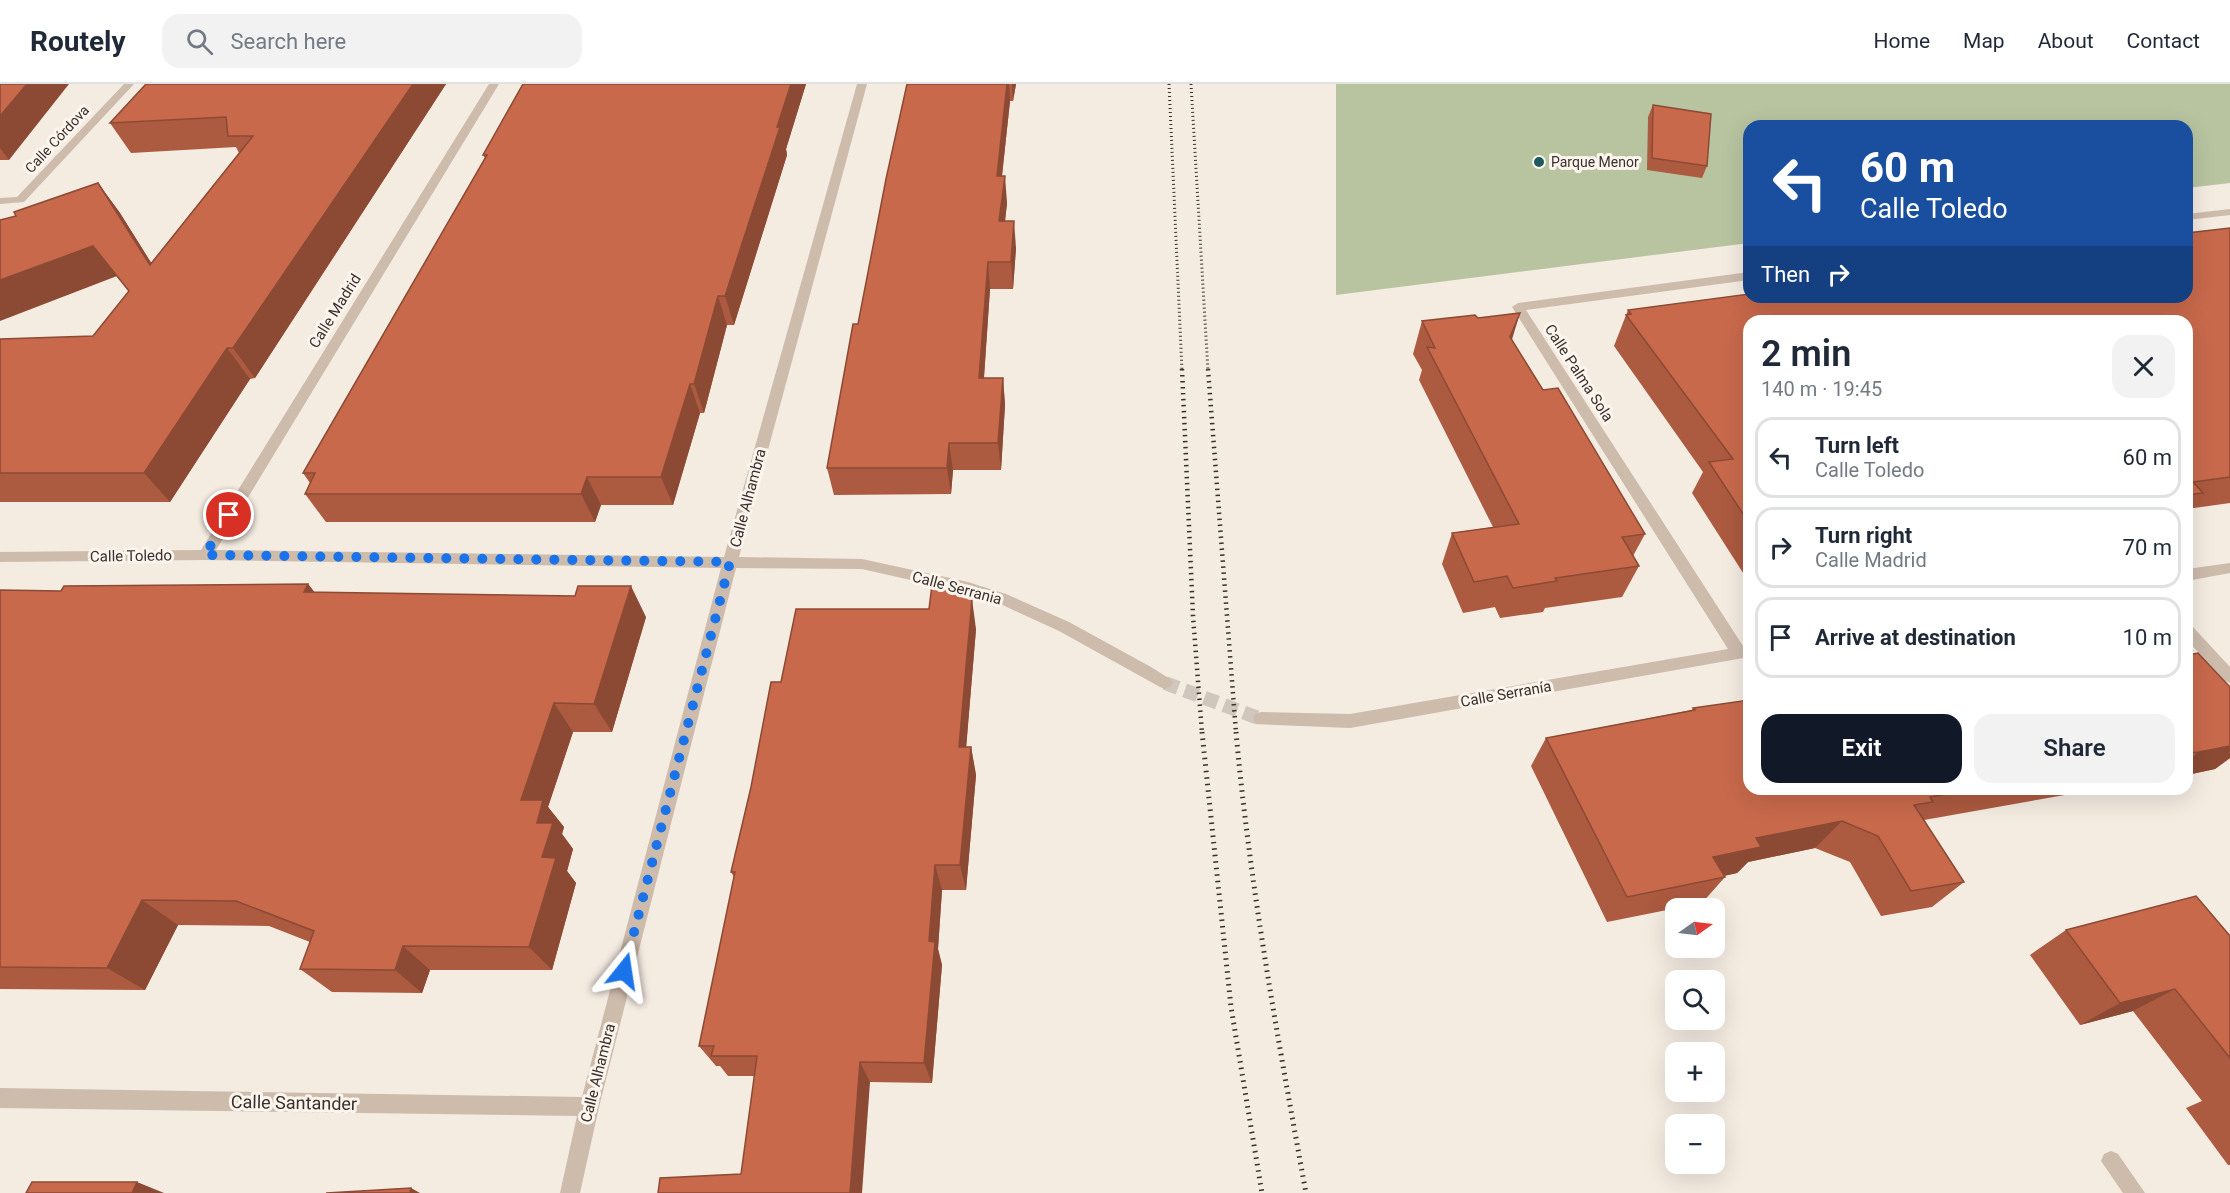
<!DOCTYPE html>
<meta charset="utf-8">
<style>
body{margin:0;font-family:Roboto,sans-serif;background:#f2f2f3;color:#1f2937;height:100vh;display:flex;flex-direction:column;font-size:22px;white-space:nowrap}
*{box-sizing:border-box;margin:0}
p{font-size:20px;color:#747a83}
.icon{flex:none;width:33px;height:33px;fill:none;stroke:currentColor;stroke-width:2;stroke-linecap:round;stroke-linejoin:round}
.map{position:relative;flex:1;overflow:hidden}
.panel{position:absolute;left:1743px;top:231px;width:450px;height:480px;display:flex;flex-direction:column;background:#fff;border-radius:18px;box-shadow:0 6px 24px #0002}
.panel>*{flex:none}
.hud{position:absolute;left:1743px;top:36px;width:450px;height:183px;border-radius:18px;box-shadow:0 6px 24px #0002;background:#1a4fa0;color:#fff;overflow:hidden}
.needle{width:39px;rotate:76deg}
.buttons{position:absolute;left:1665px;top:814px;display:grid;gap:12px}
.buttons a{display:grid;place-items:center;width:60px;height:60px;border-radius:12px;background:#fff;box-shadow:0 6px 24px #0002;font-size:30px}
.pin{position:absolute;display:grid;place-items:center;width:51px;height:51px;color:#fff;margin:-26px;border:3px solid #fff;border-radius:50%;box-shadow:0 2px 6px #0007}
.me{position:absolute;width:66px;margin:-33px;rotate:15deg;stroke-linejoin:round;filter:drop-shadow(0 0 4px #0008)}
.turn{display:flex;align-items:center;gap:21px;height:126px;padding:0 18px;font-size:27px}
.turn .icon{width:78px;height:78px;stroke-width:2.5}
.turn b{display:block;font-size:42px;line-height:51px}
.then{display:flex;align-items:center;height:57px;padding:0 18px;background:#0003;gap:12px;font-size:22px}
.round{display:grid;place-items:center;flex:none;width:63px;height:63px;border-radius:18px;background:#f2f2f3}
.head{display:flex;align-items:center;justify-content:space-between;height:102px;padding:0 18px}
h1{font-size:36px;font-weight:600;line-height:45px}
.primary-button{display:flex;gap:12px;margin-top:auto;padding:12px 18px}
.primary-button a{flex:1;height:69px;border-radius:18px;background:#111827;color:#fff;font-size:24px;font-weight:600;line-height:69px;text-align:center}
.primary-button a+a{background:#f2f2f3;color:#1f2937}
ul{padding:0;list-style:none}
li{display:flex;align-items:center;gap:18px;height:81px;margin:0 12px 9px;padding:0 6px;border:3px solid #e0e1e3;border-radius:18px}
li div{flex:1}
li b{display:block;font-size:22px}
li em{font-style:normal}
header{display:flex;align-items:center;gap:36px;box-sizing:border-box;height:84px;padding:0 30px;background:#fff;border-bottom:2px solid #e0e1e3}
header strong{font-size:28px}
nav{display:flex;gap:33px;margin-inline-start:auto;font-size:21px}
.search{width:420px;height:54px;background:#f2f2f3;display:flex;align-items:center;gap:15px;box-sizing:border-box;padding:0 21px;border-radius:18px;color:#747a83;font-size:22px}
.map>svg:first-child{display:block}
.green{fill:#b8c4a0}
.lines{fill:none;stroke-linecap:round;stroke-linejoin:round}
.minor-tunnel{stroke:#cfc6bd;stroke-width:14;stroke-dasharray:14 7;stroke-linecap:butt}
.minor{fill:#cdbbac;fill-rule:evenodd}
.rail-far2{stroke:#3b302b;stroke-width:3;stroke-dasharray:1 3;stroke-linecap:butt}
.rail-far1{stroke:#3b302b;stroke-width:4.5;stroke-dasharray:1.5 4.5;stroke-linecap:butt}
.rail{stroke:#3b302b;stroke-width:5;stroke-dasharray:1.5 5;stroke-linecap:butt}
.wall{fill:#ac5a40}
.shaded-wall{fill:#8c4a34}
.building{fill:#c8694b;stroke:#8c4a34;stroke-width:1.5}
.route{stroke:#1a73e8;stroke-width:10;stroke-dasharray:0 18}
.poi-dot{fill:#1f5a5e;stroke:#fbf5ee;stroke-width:2}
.labels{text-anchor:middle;stroke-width:6;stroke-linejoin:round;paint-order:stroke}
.far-street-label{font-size:14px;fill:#3b302b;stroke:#fbf5ee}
.far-poi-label{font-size:14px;fill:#3b302b;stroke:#fbf5ee;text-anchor:start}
.street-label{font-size:15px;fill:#3b302b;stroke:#fbf5ee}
.near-street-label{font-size:18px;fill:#3b302b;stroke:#fbf5ee}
</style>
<header>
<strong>Routely</strong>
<div class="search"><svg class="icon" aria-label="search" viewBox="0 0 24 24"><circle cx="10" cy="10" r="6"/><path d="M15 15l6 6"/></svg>Search here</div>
<nav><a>Home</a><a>Map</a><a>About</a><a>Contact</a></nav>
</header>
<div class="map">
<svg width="2230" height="1109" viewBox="0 0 2230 1109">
<rect width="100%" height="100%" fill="#f4ebe1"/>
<!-- green -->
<path class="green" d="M1336 0H2230V99L2187 104V42H1749V159L1336 211Z"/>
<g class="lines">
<!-- minor-tunnel -->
<path class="minor-tunnel" d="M1165 599 1261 635"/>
<!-- minor -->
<g class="minor">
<path d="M124 0H134L24 118 0 120V114L17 113Z"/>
<path d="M489 0H499L216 466 724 473 857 0H867L739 473 862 475 968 498 1006 510 1069 538 1151 583 1170 595 1173 599 1170 603 1165 605 1160 603 1059 547 996 518 968 509 862 485 736 484 599 1023 580 1109H560L577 1032 0 1024V1004L582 1013 721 484 205 476 0 478V468L201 466Z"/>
<path d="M2230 125V131L2187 136V130Z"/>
<path d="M1749 188V196L1526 226 1743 562 1749 563V573L1350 644 1255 640 1253 635 1255 630 1261 628 1350 630 1728 565 1512 223 1518 219Z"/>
<path d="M2230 479V489L2187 497V485Z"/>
<path d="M2187 540 2192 542 2230 583V599L2225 597 2187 556Z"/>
<path d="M2111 1067 2118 1070 2145 1109H2123L2101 1077 2104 1070Z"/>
</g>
<!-- rail-far2 -->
<g class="rail-far2">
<path d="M1169 0 1182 287"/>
<path d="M1191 0 1208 287"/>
</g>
<!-- rail-far1 -->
<g class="rail-far1">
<path d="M1182 285 1193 532 1202 649"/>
<path d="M1208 285 1236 649"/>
</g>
<!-- rail -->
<g class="rail">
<path d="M1202 648 1231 923 1262 1109"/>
<path d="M1236 648C1250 803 1278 956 1306 1109"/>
</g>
</g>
<!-- wall -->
<g class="wall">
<path d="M0 0 9 76H0Z"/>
<path d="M446 0 255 294 250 295 170 418H0V255L93 252 129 207 117 192 16 132 98 99 120 129 151 179 239 69 236 63 131 69 110 39Z"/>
<path d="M523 0H806L786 65 787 71 734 241H727L704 329H700L673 421H601L595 438H326L305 410 310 399 303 389 485 74 483 71Z"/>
<path d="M907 0H1016L1013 17H1010L1002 92 1007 119 1005 137 1016 164 1013 205H990L984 294H1003L1005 321 1001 386H953L951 410 834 411 827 384 858 240Z"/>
<path d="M1653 21 1707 82 1702 94 1647 86 1648 33Z"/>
<path d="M2230 144V419L2187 425V237H1749V491L1745 492 1692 409 1703 388 1614 262 1628 226 2187 213Z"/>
<path d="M1478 234 1512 256 1543 306 1645 450 1633 472 1639 482 1622 513 1545 524 1543 528 1500 534 1495 523 1463 529 1442 480 1452 449 1493 443 1419 296 1422 286 1413 270 1422 237Z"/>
<path d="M308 500 314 508 646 533 612 648H573L548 723 564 743 562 750 573 765 567 787 576 799 552 886H430L422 909 332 908 300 885 310 858 269 842 178 841 145 906 0 905V506L61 507Z"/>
<path d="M976 545 966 663H971L976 691 966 806H942L938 865 942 881 932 999 870 998 741 1090 755 992H728L720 982H716L699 962 734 793 731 788 781 598Z"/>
<path d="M2187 569 2230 603V674L2215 685 2187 691Z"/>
<path d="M1693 624 1749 705H2099L1924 736 1964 798 1932 823 1881 832 1850 778 1815 764 1748 778 1737 789 1724 792 1725 793 1702 819 1607 838 1531 682 1546 654 1692 626Z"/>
<path d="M2066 846 2230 852V1081H2228L2186 1024 2202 1017 2133 927 2080 941 2030 871Z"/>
</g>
<!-- shaded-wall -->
<g class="shaded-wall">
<path d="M27 0H69L9 76 0 64V32Z"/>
<path d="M413 0H446L255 294 233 264Z"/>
<path d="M791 0H806L786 65 787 71 734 241 725 212Z"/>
<path d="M1007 0H1009L1010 17 999 119 997 92Z"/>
<path d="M1012 0H1016L1013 17Z"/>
<path d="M1005 92 1007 119 1002 164 999 137Z"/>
<path d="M98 99 120 129 172 212 150 181Z"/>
<path d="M1014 137 1016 164 1013 205 1011 178Z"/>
<path d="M93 162 117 192 0 237V196Z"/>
<path d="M988 178 990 205 982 321 979 294Z"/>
<path d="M718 212 727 241 704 329 694 300Z"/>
<path d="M1520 229 1510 262V253Z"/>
<path d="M227 264 250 295 170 418 144 389Z"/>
<path d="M1003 294 1005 321 1001 386 998 359Z"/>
<path d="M690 300 700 329 673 421 661 393Z"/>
<path d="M949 359 953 386 951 410 947 384Z"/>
<path d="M587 393 601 421 595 438 581 410Z"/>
<path d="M308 500 333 531 304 508Z"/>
<path d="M631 502 646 533 612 648 594 620Z"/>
<path d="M972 515 976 545 964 690 959 663Z"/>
<path d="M554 619 573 648 548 723 564 743 562 750 573 765 567 787 576 799 552 886 529 863 542 773 537 739 521 716Z"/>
<path d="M2230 662V674L2215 685 2187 691V677L2199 668Z"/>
<path d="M971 663 976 691 966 806 960 781Z"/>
<path d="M1842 737 1815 764 1748 778 1737 789 1691 799 1713 773 1756 754Z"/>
<path d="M935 781 942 806 938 865 942 881 932 999 924 979 929 857Z"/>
<path d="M142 816 178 841 145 906 107 884Z"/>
<path d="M403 862 430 886 422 909 395 886Z"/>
<path d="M2175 905 2133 927 2080 941 2120 919Z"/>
<path d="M860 978 870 998 862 1109H850Z"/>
<path d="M137 1098 164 1109H132Z"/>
<path d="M411 1104 420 1109H410Z"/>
</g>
<!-- building -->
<g class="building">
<path d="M0 0H27L0 32Z"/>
<path d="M146 0H413L233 264H227L144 389H0V255L93 252 129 207 93 162 0 196V136L16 132 14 128 98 99 150 181 253 52H228L226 33 110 39Z"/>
<path d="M523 0H791L777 43H780L725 212H718L694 300H690L661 393H587L581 410H305L315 389H303L487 71H483Z"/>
<path d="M907 0H1007L997 92H1005L999 137H1014L1011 178H988L979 294H1003L998 359H949L947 384H827L853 240H858L886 95Z"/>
<path d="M1653 21 1711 30 1707 82 1652 74Z"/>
<path d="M2230 144V393L2193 398 2203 409 2187 411V237H1749V439L1709 378 1733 375 1626 231 1631 230 1628 226 1749 210V213H2187V149Z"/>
<path d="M1520 229 1510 253 1543 306 1558 304 1645 450 1622 453 1639 482 1555 494 1557 497 1513 504 1507 492 1474 498 1452 449 1519 440 1427 263 1435 264 1422 237 1475 231 1478 234Z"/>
<path d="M308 500 304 508 575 512 578 502H631L594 620 554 619 521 716H543L537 739H553L542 773 556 774 529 863 403 862 395 886 300 885 314 847 236 817 142 816 107 884 0 883V506L61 507 64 502Z"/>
<path d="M932 501 972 515 959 663H971L960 781H935L929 857 935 858 924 979 860 978 850 1109H658L660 1094 741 1090 757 972H711L714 962H699L735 788H731L751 703 771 598H781L796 525H929Z"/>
<path d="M2187 569 2188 571 2198 569 2230 603V662L2199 668 2187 669Z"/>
<path d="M1749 616V705H1977L1930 713 1933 718 1914 721 1964 798 1911 807 1878 752 1842 737 1756 754 1761 763 1713 773 1725 793 1627 813 1546 654 1695 626 1693 624Z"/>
<path d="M2196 812 2230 852V974L2175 905 2120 919 2066 846Z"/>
<path d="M32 1098H137L132 1109H26Z"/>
<path d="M411 1104 410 1109H326Z"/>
</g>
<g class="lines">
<!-- route -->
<path class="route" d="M229 431 205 471 730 478 624 887"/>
</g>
<!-- markers -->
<circle class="poi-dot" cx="1539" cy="78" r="6"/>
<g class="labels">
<!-- far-street labels -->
<g class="far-street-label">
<text transform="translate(57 55) rotate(-47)" y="5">Calle Córdova</text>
</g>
<!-- far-poi labels -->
<g class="far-poi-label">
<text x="1551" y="83">Parque Menor</text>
</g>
<!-- street labels -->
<g class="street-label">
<text transform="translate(335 227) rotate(-58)" y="5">Calle Madrid</text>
<text transform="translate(1579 289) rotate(57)" y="5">Calle Palma Sola</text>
<text transform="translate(748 414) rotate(-75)" y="5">Calle Alhambra</text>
<text transform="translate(131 472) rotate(-1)" y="5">Calle Toledo</text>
<text transform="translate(957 504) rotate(15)" y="5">Calle Serrania</text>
<text transform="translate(1506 610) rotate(-10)" y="5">Calle Serranía</text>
<text transform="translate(598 989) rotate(-76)" y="5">Calle Alhambra</text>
</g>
<!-- near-street labels -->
<g class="near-street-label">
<text transform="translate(294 1019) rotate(1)" y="6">Calle Santander</text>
</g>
</g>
</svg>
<div class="buttons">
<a><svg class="needle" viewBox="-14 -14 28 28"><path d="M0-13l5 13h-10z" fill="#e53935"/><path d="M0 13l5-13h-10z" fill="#747a83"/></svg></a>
<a><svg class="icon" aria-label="search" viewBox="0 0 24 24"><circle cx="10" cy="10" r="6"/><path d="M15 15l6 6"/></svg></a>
<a>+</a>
<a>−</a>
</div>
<div class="pin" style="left:229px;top:431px;background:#d93025"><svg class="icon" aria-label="arrive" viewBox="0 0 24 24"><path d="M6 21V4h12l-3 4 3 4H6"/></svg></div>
<svg class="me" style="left:624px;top:887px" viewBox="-20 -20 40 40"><path d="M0-17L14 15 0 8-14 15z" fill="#1a73e8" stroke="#fff" stroke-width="4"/></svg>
<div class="hud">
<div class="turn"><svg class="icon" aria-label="left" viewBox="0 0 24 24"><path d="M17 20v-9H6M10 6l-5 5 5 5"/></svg><div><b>60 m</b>Calle Toledo</div></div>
<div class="then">Then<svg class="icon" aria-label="right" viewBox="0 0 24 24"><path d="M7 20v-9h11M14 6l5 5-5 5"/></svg></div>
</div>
<section class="panel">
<div class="head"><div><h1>2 min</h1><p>140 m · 19:45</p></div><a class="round"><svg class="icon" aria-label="close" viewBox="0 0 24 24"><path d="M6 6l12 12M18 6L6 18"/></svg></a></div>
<ul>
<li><svg class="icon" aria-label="left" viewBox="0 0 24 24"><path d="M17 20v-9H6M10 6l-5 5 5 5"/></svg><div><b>Turn left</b><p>Calle Toledo</p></div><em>60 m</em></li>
<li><svg class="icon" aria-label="right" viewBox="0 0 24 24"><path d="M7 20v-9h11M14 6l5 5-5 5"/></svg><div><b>Turn right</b><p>Calle Madrid</p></div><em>70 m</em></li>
<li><svg class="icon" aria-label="arrive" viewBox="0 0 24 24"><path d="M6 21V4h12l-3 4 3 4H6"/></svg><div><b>Arrive at destination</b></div><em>10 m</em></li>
</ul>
<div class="primary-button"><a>Exit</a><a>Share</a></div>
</section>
</div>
